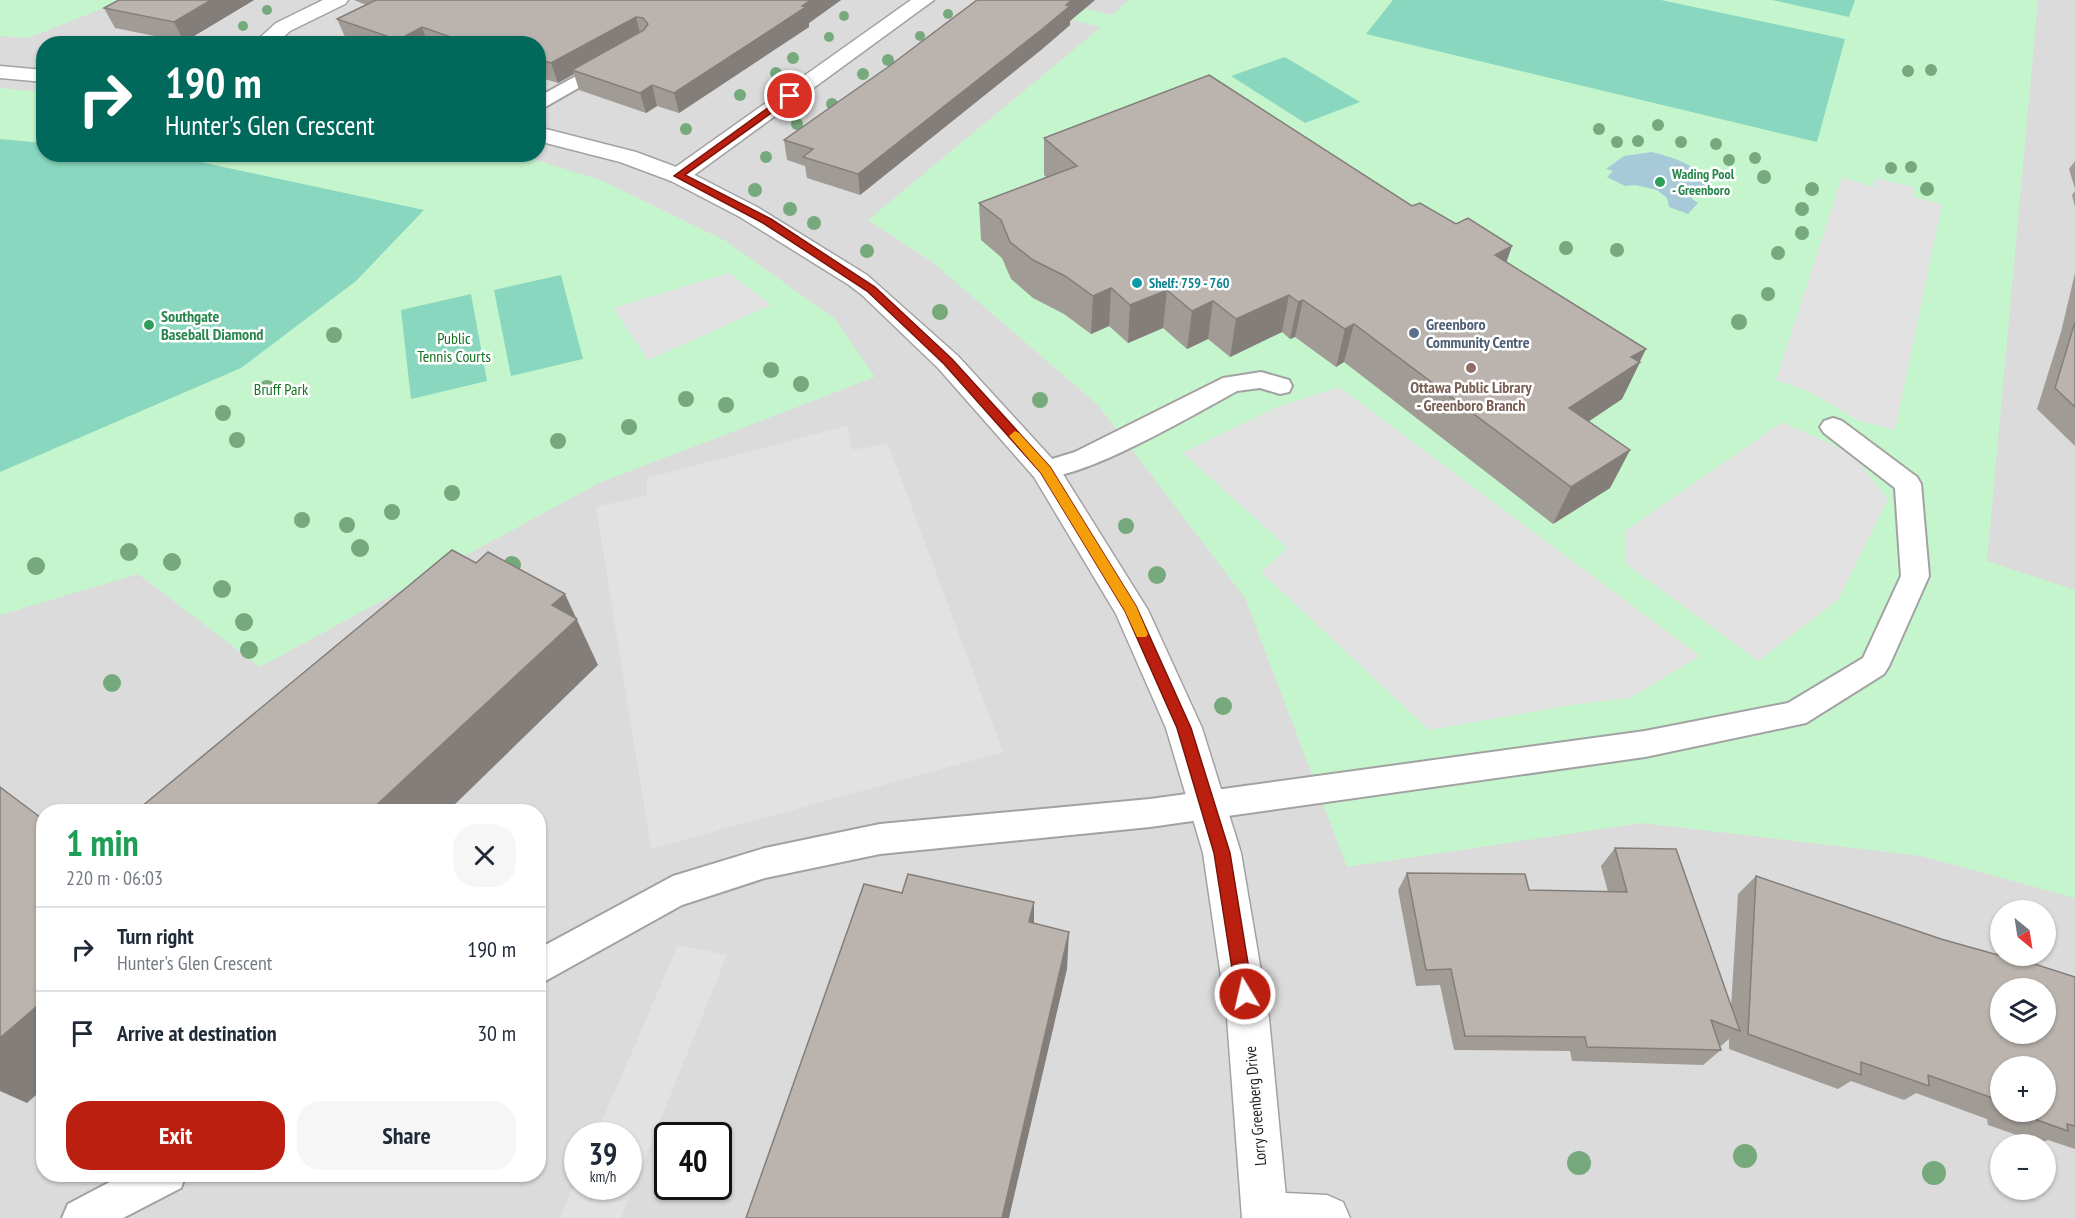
<!DOCTYPE html>
<meta charset="utf-8">
<style>
body{margin:0;font-family:"PT Sans Narrow",sans-serif;background:#f6f6f7;color:#1f2937;height:100vh;display:flex;flex-direction:column;font-size:22px;white-space:nowrap}
*{box-sizing:border-box;margin:0}
p{font-size:20px;color:#747a83}
.icon{flex:none;width:33px;height:33px;fill:none;stroke:currentColor;stroke-width:2;stroke-linecap:round;stroke-linejoin:round}
.map{position:relative;flex:1;overflow:hidden}
.drawer{position:absolute;left:36px;top:804px;width:510px;height:378px;display:flex;flex-direction:column;background:#fff;border-radius:24px;box-shadow:0 2px 4px #0004}
.drawer>*{flex:none}
.guide{position:absolute;left:36px;top:36px;width:510px;height:126px;border-radius:24px;box-shadow:0 2px 4px #0004;background:#00695c;color:#fff;overflow:hidden}
.needle{width:39px;rotate:150deg}
.tools{position:absolute;left:1990px;top:900px;display:grid;gap:12px}
.tools a{display:grid;place-items:center;width:66px;height:66px;border-radius:50%;background:#fff;box-shadow:0 2px 4px #0004;font-size:30px}
.speed{position:absolute;left:564px;top:1122px;display:flex;gap:12px;font-size:30px;font-weight:700;text-align:center}
.speed>*{display:grid;place-content:center;width:78px;height:78px;border-radius:50%;background:#fff;box-shadow:0 2px 4px #0004;line-height:1}
.speed small{font-size:15px;font-weight:400}
.speed .limit{border:3px solid #111;border-radius:9px;background:#fff;color:#111}
.pin{position:absolute;display:grid;place-items:center;width:51px;height:51px;color:#fff;margin:-26px;border:3px solid #fff;border-radius:50%;box-shadow:0 2px 6px #0007}
.me{position:absolute;width:66px;margin:-33px;rotate:351deg;stroke-linejoin:round;filter:drop-shadow(0 0 4px #0008)}
.turn{display:flex;align-items:center;gap:21px;height:126px;padding:0 30px;font-size:27px}
.turn .icon{width:78px;height:78px;stroke-width:2.5}
.turn b{display:block;font-size:42px;line-height:51px}
.round{display:grid;place-items:center;flex:none;width:63px;height:63px;border-radius:24px;background:#f6f6f7}
.summary{display:flex;align-items:center;justify-content:space-between;height:102px;padding:0 30px}
h1{font-size:36px;font-weight:800;line-height:45px;color:#1e9e55}
.primary-button{display:flex;gap:12px;margin-top:auto;padding:12px 30px}
.primary-button a{flex:1;height:69px;border-radius:24px;background:#bb1f10;color:#fff;font-size:24px;font-weight:800;line-height:69px;text-align:center}
.primary-button a+a{background:#f6f6f7;color:#1f2937}
ul{padding:0;list-style:none}
li{display:flex;align-items:center;gap:18px;height:84px;padding:0 30px;border-top:2px solid #e0e1e3}
li div{flex:1}
li b{display:block;font-size:22px}
li em{font-style:normal}
.map>svg:first-child{display:block}
.residential{fill:#dcdbdb;fill-rule:evenodd}
.park{fill:#c5f5cd}
.pitch{fill:#89d7bf}
.parking{fill:#e2e2e2}
.water{fill:#a8c9d8}
.lines{fill:none;stroke-linecap:round;stroke-linejoin:round}
.service-casing{stroke:#a2a2a2;stroke-width:4}
.minor-casing{stroke:#a2a2a2;stroke-width:3}
.tertiary-casing{stroke:#a2a2a2;stroke-width:3}
.service{fill:#fff;fill-rule:evenodd}
.minor{fill:#fff;fill-rule:evenodd}
.tertiary{fill:#fff;fill-rule:evenodd}
.tree{fill:#76a97b}
.wall{fill:#a19b96;fill-rule:evenodd}
.shaded-wall{fill:#837e7a}
.building{fill:#bbb4ae;stroke:#837e7a;stroke-width:1.5;fill-rule:evenodd}
.route{fill:#bb1f10;stroke:#7a140a;stroke-width:1.5}
.slow{fill:#f59e0b}
.leisure-dot{fill:#2e9e5b;stroke:#fff;stroke-width:2}
.culture-dot{fill:#0f9aa8;stroke:#fff;stroke-width:2}
.service-dot{fill:#5c6f8a;stroke:#fff;stroke-width:2}
.education-dot{fill:#8d6e63;stroke:#fff;stroke-width:2}
.labels{text-anchor:middle;stroke-width:5;stroke-linejoin:round;paint-order:stroke}
.far-leisure-label{font-size:14px;font-weight:bold;fill:#27864d;stroke:#fff;text-anchor:start}
.far-culture-label{font-size:14px;font-weight:bold;fill:#0d838f;stroke:#fff;text-anchor:start}
.leisure-label{font-size:16px;font-weight:bold;fill:#27864d;stroke:#fff;text-anchor:start}
.service-label{font-size:16px;font-weight:bold;fill:#4e5e75;stroke:#fff;text-anchor:start}
.park-label{font-size:16px;fill:#147324;stroke:#fff}
.education-label{font-size:16px;font-weight:bold;fill:#785e54;stroke:#fff}
.street-label{font-size:16px;fill:#1e1e1e;stroke:#fff}
</style>
<div class="map">
<svg width="2075" height="1218" viewBox="0 0 2075 1218">
<rect width="100%" height="100%" fill="#eeece5"/>
<!-- residential -->
<path class="residential" d="M0 0H2075V1218H0ZM44 44H538V154H44ZM44 812H538V1174H44ZM2001 910H2046V956H2001ZM2001 988H2046V1034H2001ZM2001 1066H2046V1112H2001ZM578 1136H628V1186H578ZM668 1136H718V1186H668ZM2001 1144H2046V1190H2001Z"/>
<!-- park -->
<g class="park">
<path d="M0 0H124L28 38 0 36Z"/>
<path d="M992 0H1049L1112 15 1129 0H2038L1987 561 2075 590V898L1921 856 1642 823 1347 867 1245 598 1098 405 931 261 868 220 1101 27Z"/>
<path d="M0 88 43 92 44 154H517L603 181 726 241 835 319 875 377 599 483 260 667 138 574 0 615Z"/>
</g>
<!-- pitch -->
<g class="pitch">
<path d="M1393 0H1661L1845 39 1817 142 1366 34Z"/>
<path d="M1772 0H1855L1849 17Z"/>
<path d="M1285 57 1360 102 1305 123 1231 76Z"/>
<path d="M0 139 43 143 44 154 168 155 424 210 356 281 241 368 0 472Z"/>
<path d="M561 275 583 359 511 376 494 290Z"/>
<path d="M471 294 487 381 411 399 401 310Z"/>
</g>
<!-- parking -->
<g class="parking">
<path d="M1842 177 1873 187 1875 178 1913 187V197L1942 204 1895 430 1857 420 1810 392 1776 380Z"/>
<path d="M729 273 771 305 648 360 613 308Z"/>
<path d="M1339 387 1700 656 1630 698 1577 704 1429 730 1261 572 1288 548 1183 453 1277 407Z"/>
<path d="M1782 422 1851 453 1888 499 1838 600 1758 661 1626 564 1625 531Z"/>
<path d="M847 426 852 450 888 444 1003 752 651 849 596 507 647 495V478Z"/>
<path d="M678 945 727 955 621 1218H560L577 1178 578 1186H628V1136L596 1135Z"/>
</g>
<!-- water -->
<path class="water" d="M1652 152C1674 158 1700 164 1707 188L1700 198 1694 196 1692 199 1698 203 1688 214 1669 207 1667 198 1657 190 1635 185 1625 186 1607 177 1613 171 1606 169 1624 156Z"/>
<g class="lines">
<defs>
<g id="service">
<path d="M609 58 618 63 615 67 538 111V97Z"/>
<path d="M1261 372 1289 380 1292 386 1289 392 1280 394 1260 388 1237 391C1200 411 1072 487 1036 476L1032 470 1036 464 1075 452 1223 378Z"/>
<path d="M1833 418 1842 421 1917 477 1921 484 1929 576 1889 666 1884 674 1806 723 1645 757 1150 827 880 854 765 878 682 905 538 985V949L673 876 765 848 880 824 1150 799 1645 731 1788 703 1863 658 1901 576 1895 488 1824 433 1820 427 1824 421Z"/>
<path d="M125 1174H186L181 1188 123 1218H62L68 1204Z"/>
</g>
<g id="minor">
<path d="M323 0H348L345 4 290 31 276 44H253L276 23Z"/>
<path d="M911 0H934L686 181H670L666 176 670 171Z"/>
<path d="M1264 1192 1327 1195 1343 1202 1350 1218H1242L1248 1199Z"/>
</g>
<g id="tertiary">
<path d="M0 66 44 70V82L0 78Z"/>
<path d="M538 127 636 152 687 171 757 207 867 275 958 356 1056 463 1148 610 1202 728 1241 853 1269 1018 1288 1218H1242L1227 1018 1203 853 1166 728 1116 614 1034 477 938 368 862 295 849 285 740 217 671 181 620 162 538 141Z"/>
</g>
</defs>
<!-- service casing -->
<use href="#service" class="service-casing"/>
<!-- minor casing -->
<use href="#minor" class="minor-casing"/>
<!-- tertiary casing -->
<use href="#tertiary" class="tertiary-casing"/>
<!-- service -->
<use href="#service" class="service"/>
<!-- minor -->
<use href="#minor" class="minor"/>
<!-- tertiary -->
<use href="#tertiary" class="tertiary"/>
</g>
<!-- trees -->
<g class="tree">
<circle cx="267" cy="10" r="5"/>
<circle cx="948" cy="14" r="5"/>
<circle cx="844" cy="16" r="5"/>
<circle cx="243" cy="26" r="5"/>
<circle cx="920" cy="36" r="5"/>
<circle cx="829" cy="37" r="5"/>
<circle cx="793" cy="58" r="6"/>
<circle cx="888" cy="60" r="6"/>
<circle cx="1931" cy="70" r="6"/>
<circle cx="1908" cy="71" r="6"/>
<circle cx="776" cy="73" r="6"/>
<circle cx="863" cy="74" r="6"/>
<circle cx="740" cy="95" r="6"/>
<circle cx="832" cy="104" r="6"/>
<circle cx="797" cy="124" r="6"/>
<circle cx="1658" cy="125" r="6"/>
<circle cx="686" cy="129" r="6"/>
<circle cx="1599" cy="129" r="6"/>
<circle cx="1638" cy="141" r="6"/>
<circle cx="1617" cy="142" r="6"/>
<circle cx="1681" cy="142" r="6"/>
<circle cx="1716" cy="144" r="6"/>
<circle cx="766" cy="157" r="6"/>
<circle cx="1755" cy="158" r="6"/>
<circle cx="1729" cy="160" r="6"/>
<circle cx="1911" cy="167" r="6"/>
<circle cx="1891" cy="168" r="6"/>
<circle cx="1764" cy="177" r="7"/>
<circle cx="1812" cy="189" r="7"/>
<circle cx="1927" cy="189" r="7"/>
<circle cx="755" cy="190" r="7"/>
<circle cx="790" cy="209" r="7"/>
<circle cx="1802" cy="209" r="7"/>
<circle cx="814" cy="223" r="7"/>
<circle cx="1802" cy="233" r="7"/>
<circle cx="1566" cy="248" r="7"/>
<circle cx="1617" cy="250" r="7"/>
<circle cx="867" cy="251" r="7"/>
<circle cx="1778" cy="253" r="7"/>
<circle cx="1768" cy="294" r="7"/>
<circle cx="940" cy="312" r="8"/>
<circle cx="1739" cy="322" r="8"/>
<circle cx="334" cy="335" r="8"/>
<circle cx="771" cy="370" r="8"/>
<circle cx="801" cy="384" r="8"/>
<circle cx="267" cy="388" r="8"/>
<circle cx="686" cy="399" r="8"/>
<circle cx="1040" cy="400" r="8"/>
<circle cx="726" cy="405" r="8"/>
<circle cx="223" cy="413" r="8"/>
<circle cx="629" cy="427" r="8"/>
<circle cx="237" cy="440" r="8"/>
<circle cx="558" cy="441" r="8"/>
<circle cx="452" cy="493" r="8"/>
<circle cx="392" cy="512" r="8"/>
<circle cx="302" cy="520" r="8"/>
<circle cx="347" cy="525" r="8"/>
<circle cx="1126" cy="526" r="8"/>
<circle cx="360" cy="548" r="9"/>
<circle cx="129" cy="552" r="9"/>
<circle cx="172" cy="562" r="9"/>
<circle cx="512" cy="565" r="9"/>
<circle cx="36" cy="566" r="9"/>
<circle cx="1157" cy="575" r="9"/>
<circle cx="222" cy="589" r="9"/>
<circle cx="244" cy="622" r="9"/>
<circle cx="249" cy="650" r="9"/>
<circle cx="112" cy="683" r="9"/>
<circle cx="1223" cy="706" r="9"/>
<circle cx="1745" cy="1156" r="12"/>
<circle cx="1579" cy="1163" r="12"/>
<circle cx="1934" cy="1173" r="12"/>
</g>
<!-- wall -->
<g class="wall">
<path d="M119 0H254L184 42 115 28 104 8Z"/>
<path d="M354 0H841L809 23V27L679 113 657 106 646 113 579 90 574 74 558 83 538 77V44H359L346 39 337 19 366 5Z"/>
<path d="M977 0H1095L1070 21V25L1041 50 860 195 807 178 805 166 787 160 784 140 888 67Z"/>
<path d="M1044 138 1412 206 1507 262 1640 362 1622 399 1589 421 1630 450 1610 488 1553 524 1344 362 1336 367 1295 337 1290 339 1282 332 1230 357 1208 339 1187 349 1163 328 1128 343 1109 326 1091 334 1064 314 1033 298 1011 279 1002 258 981 240 979 203 1046 177 1044 175Z"/>
<path d="M2075 161V189L2069 169Z"/>
<path d="M2075 191V207L2072 195Z"/>
<path d="M2075 273V446L2037 409 2061 332Z"/>
<path d="M1615 848 1731 1007 1738 894 1756 876 1941 939 2002 956H2009L2075 977V1149L2048 1140 2040 1143 1988 1125 1987 1119 1916 1093 1904 1100 1851 1081 1838 1089 1729 1049V1039L1721 1046 1719 1045 1721 1050 1703 1065 1572 1061 1570 1051 1454 1050 1440 985 1416 986 1398 890 1407 873 1529 890 1608 892 1601 866ZM2001 1066 2046 1112H2001Z"/>
</g>
<!-- shaded-wall -->
<g class="shaded-wall">
<path d="M211 0H254L184 42 174 22Z"/>
<path d="M811 0H841L809 23V27L679 113 674 93Z"/>
<path d="M1072 0H1095L1070 21V25L1041 50 860 195 858 174Z"/>
<path d="M636 17 641 37 572 70 574 74 558 83 551 63Z"/>
<path d="M422 27 428 44H399L398 40Z"/>
<path d="M652 85 657 106 646 113 640 93Z"/>
<path d="M1512 246 1499 284 1495 255Z"/>
<path d="M1111 288 1109 326 1091 334 1093 296Z"/>
<path d="M1167 290 1163 328 1128 343 1130 305Z"/>
<path d="M1289 295 1282 332 1230 357 1236 319Z"/>
<path d="M1303 300 1295 337 1290 339 1298 302Z"/>
<path d="M1213 301 1208 339 1187 349 1192 311Z"/>
<path d="M1354 324 1344 362 1336 367 1345 329Z"/>
<path d="M1646 349 1639 363 1640 362 1622 399 1552 446 1569 408 1631 357Z"/>
<path d="M1630 450 1610 488 1553 524 1571 487Z"/>
<path d="M565 594 598 665 447 812H369L552 605Z"/>
<path d="M1034 902V940L1029 922Z"/>
<path d="M1069 932 1067 969 1009 1218H1002Z"/>
<path d="M44 1000V1088L27 1103 0 1091V1038Z"/>
</g>
<!-- building -->
<g class="building">
<path d="M119 0H211L174 22 104 8Z"/>
<path d="M376 0H811L802 6 806 7 674 93 652 85 640 93 572 70 644 30 648 24 643 18 636 17 551 63 538 59V44H471L422 27 398 40 337 19Z"/>
<path d="M977 0H1072L1066 5 1070 6 1041 30 858 174 803 157 813 149 784 140 888 67Z"/>
<path d="M1209 75 1412 206 1420 203 1456 224 1468 218 1512 246 1495 255 1646 349 1631 357 1640 362 1569 408 1630 450 1571 487 1354 324 1345 329 1303 300 1298 302 1289 295 1236 319 1213 301 1192 311 1167 290 1130 305 1111 288 1093 296 1065 276 1033 260 1010 242 1001 220 979 203 1077 166 1044 138Z"/>
<path d="M2075 322V407L2055 388Z"/>
<path d="M452 550 476 563 488 552 565 594 552 605 577 619 369 812H135Z"/>
<path d="M0 787 44 820V1000L0 1038Z"/>
<path d="M1615 848 1676 849 1740 1031 1711 1020 1721 1050 1587 1047 1585 1037 1465 1036 1451 969 1426 970 1407 873 1525 874 1529 890 1627 892Z"/>
<path d="M908 874 1034 902 1029 922 1069 932 1002 1218H746L864 884 902 893Z"/>
<path d="M1756 876 1941 939 2005 957V956H2009L2075 977V1126L2067 1124 2068 1131 2015 1112H2046V1066H2001V1101L1928 1075 1929 1086 1861 1062V1075L1748 1034ZM2001 988H2046V1034H2001Z"/>
</g>
<!-- route -->
<path class="route" d="M787 94 795 96 685 175 771 219 875 287 952 359 1050 467 1136 606 1191 728 1230 853 1253 994 1251 1000 1245 1003 1238 1000 1236 994 1214 853 1177 728 1125 611 1041 473 944 364 867 291 763 223 674 176Z"/>
<!-- slow -->
<path class="slow" d="M1015 431 1019 433 1050 467 1136 606 1148 634 1146 637H1137L1125 611 1041 473 1009 436Z"/>
<!-- markers -->
<g class="leisure-dot">
<circle cx="1660" cy="182" r="6"/>
<circle cx="149" cy="325" r="6"/>
</g>
<circle class="culture-dot" cx="1137" cy="283" r="6"/>
<circle class="service-dot" cx="1414" cy="333" r="6"/>
<circle class="education-dot" cx="1471" cy="368" r="6"/>
<g class="labels">
<!-- far-leisure labels -->
<g class="far-leisure-label">
<text x="1672" y="179">Wading Pool<tspan x="1672" dy="16">- Greenboro</tspan></text>
</g>
<!-- far-culture labels -->
<g class="far-culture-label">
<text x="1149" y="288">Shelf: 759 - 760</text>
</g>
<!-- leisure labels -->
<g class="leisure-label">
<text x="161" y="322">Southgate<tspan x="161" dy="18">Baseball Diamond</tspan></text>
</g>
<!-- service labels -->
<g class="service-label">
<text x="1426" y="330">Greenboro<tspan x="1426" dy="18">Community Centre</tspan></text>
</g>
<!-- park labels -->
<g class="park-label">
<text x="454" y="344">Public<tspan x="454" dy="18">Tennis Courts</tspan></text>
<text x="281" y="395">Bruff Park</text>
</g>
<!-- education labels -->
<g class="education-label">
<text x="1471" y="393">Ottawa Public Library<tspan x="1471" dy="18">- Greenboro Branch</tspan></text>
</g>
<!-- street labels -->
<g class="street-label">
<text transform="translate(1255 1106) rotate(-95)" y="6">Lorry Greenberg Drive</text>
</g>
</g>
</svg>
<div class="tools">
<a><svg class="needle" viewBox="-14 -14 28 28"><path d="M0-13l5 13h-10z" fill="#e53935"/><path d="M0 13l5-13h-10z" fill="#747a83"/></svg></a>
<a><svg class="icon" aria-label="layers" viewBox="0 0 24 24"><path d="M12 4l9 5-9 5-9-5zM3 14l9 5 9-5"/></svg></a>
<a>+</a>
<a>−</a>
</div>
<div class="speed"><div>39<small>km/h</small></div><div class="limit">40</div></div>
<div class="pin" style="left:790px;top:96px;background:#d93025"><svg class="icon" aria-label="arrive" viewBox="0 0 24 24"><path d="M6 21V4h12l-3 4 3 4H6"/></svg></div>
<svg class="me" style="left:1245px;top:994px" viewBox="-20 -20 40 40"><circle r="17" fill="#bb1f10" stroke="#fff" stroke-width="3"/><path d="M0-11L8 9 0 5-8 9z" fill="#fff"/></svg>
<div class="guide">
<div class="turn"><svg class="icon" aria-label="right" viewBox="0 0 24 24"><path d="M7 20v-9h11M14 6l5 5-5 5"/></svg><div><b>190 m</b>Hunter's Glen Crescent</div></div>
</div>
<section class="drawer">
<div class="summary"><div><h1>1 min</h1><p>220 m · 06:03</p></div><a class="round"><svg class="icon" aria-label="close" viewBox="0 0 24 24"><path d="M6 6l12 12M18 6L6 18"/></svg></a></div>
<ul>
<li><svg class="icon" aria-label="right" viewBox="0 0 24 24"><path d="M7 20v-9h11M14 6l5 5-5 5"/></svg><div><b>Turn right</b><p>Hunter's Glen Crescent</p></div><em>190 m</em></li>
<li><svg class="icon" aria-label="arrive" viewBox="0 0 24 24"><path d="M6 21V4h12l-3 4 3 4H6"/></svg><div><b>Arrive at destination</b></div><em>30 m</em></li>
</ul>
<div class="primary-button"><a>Exit</a><a>Share</a></div>
</section>
</div>
